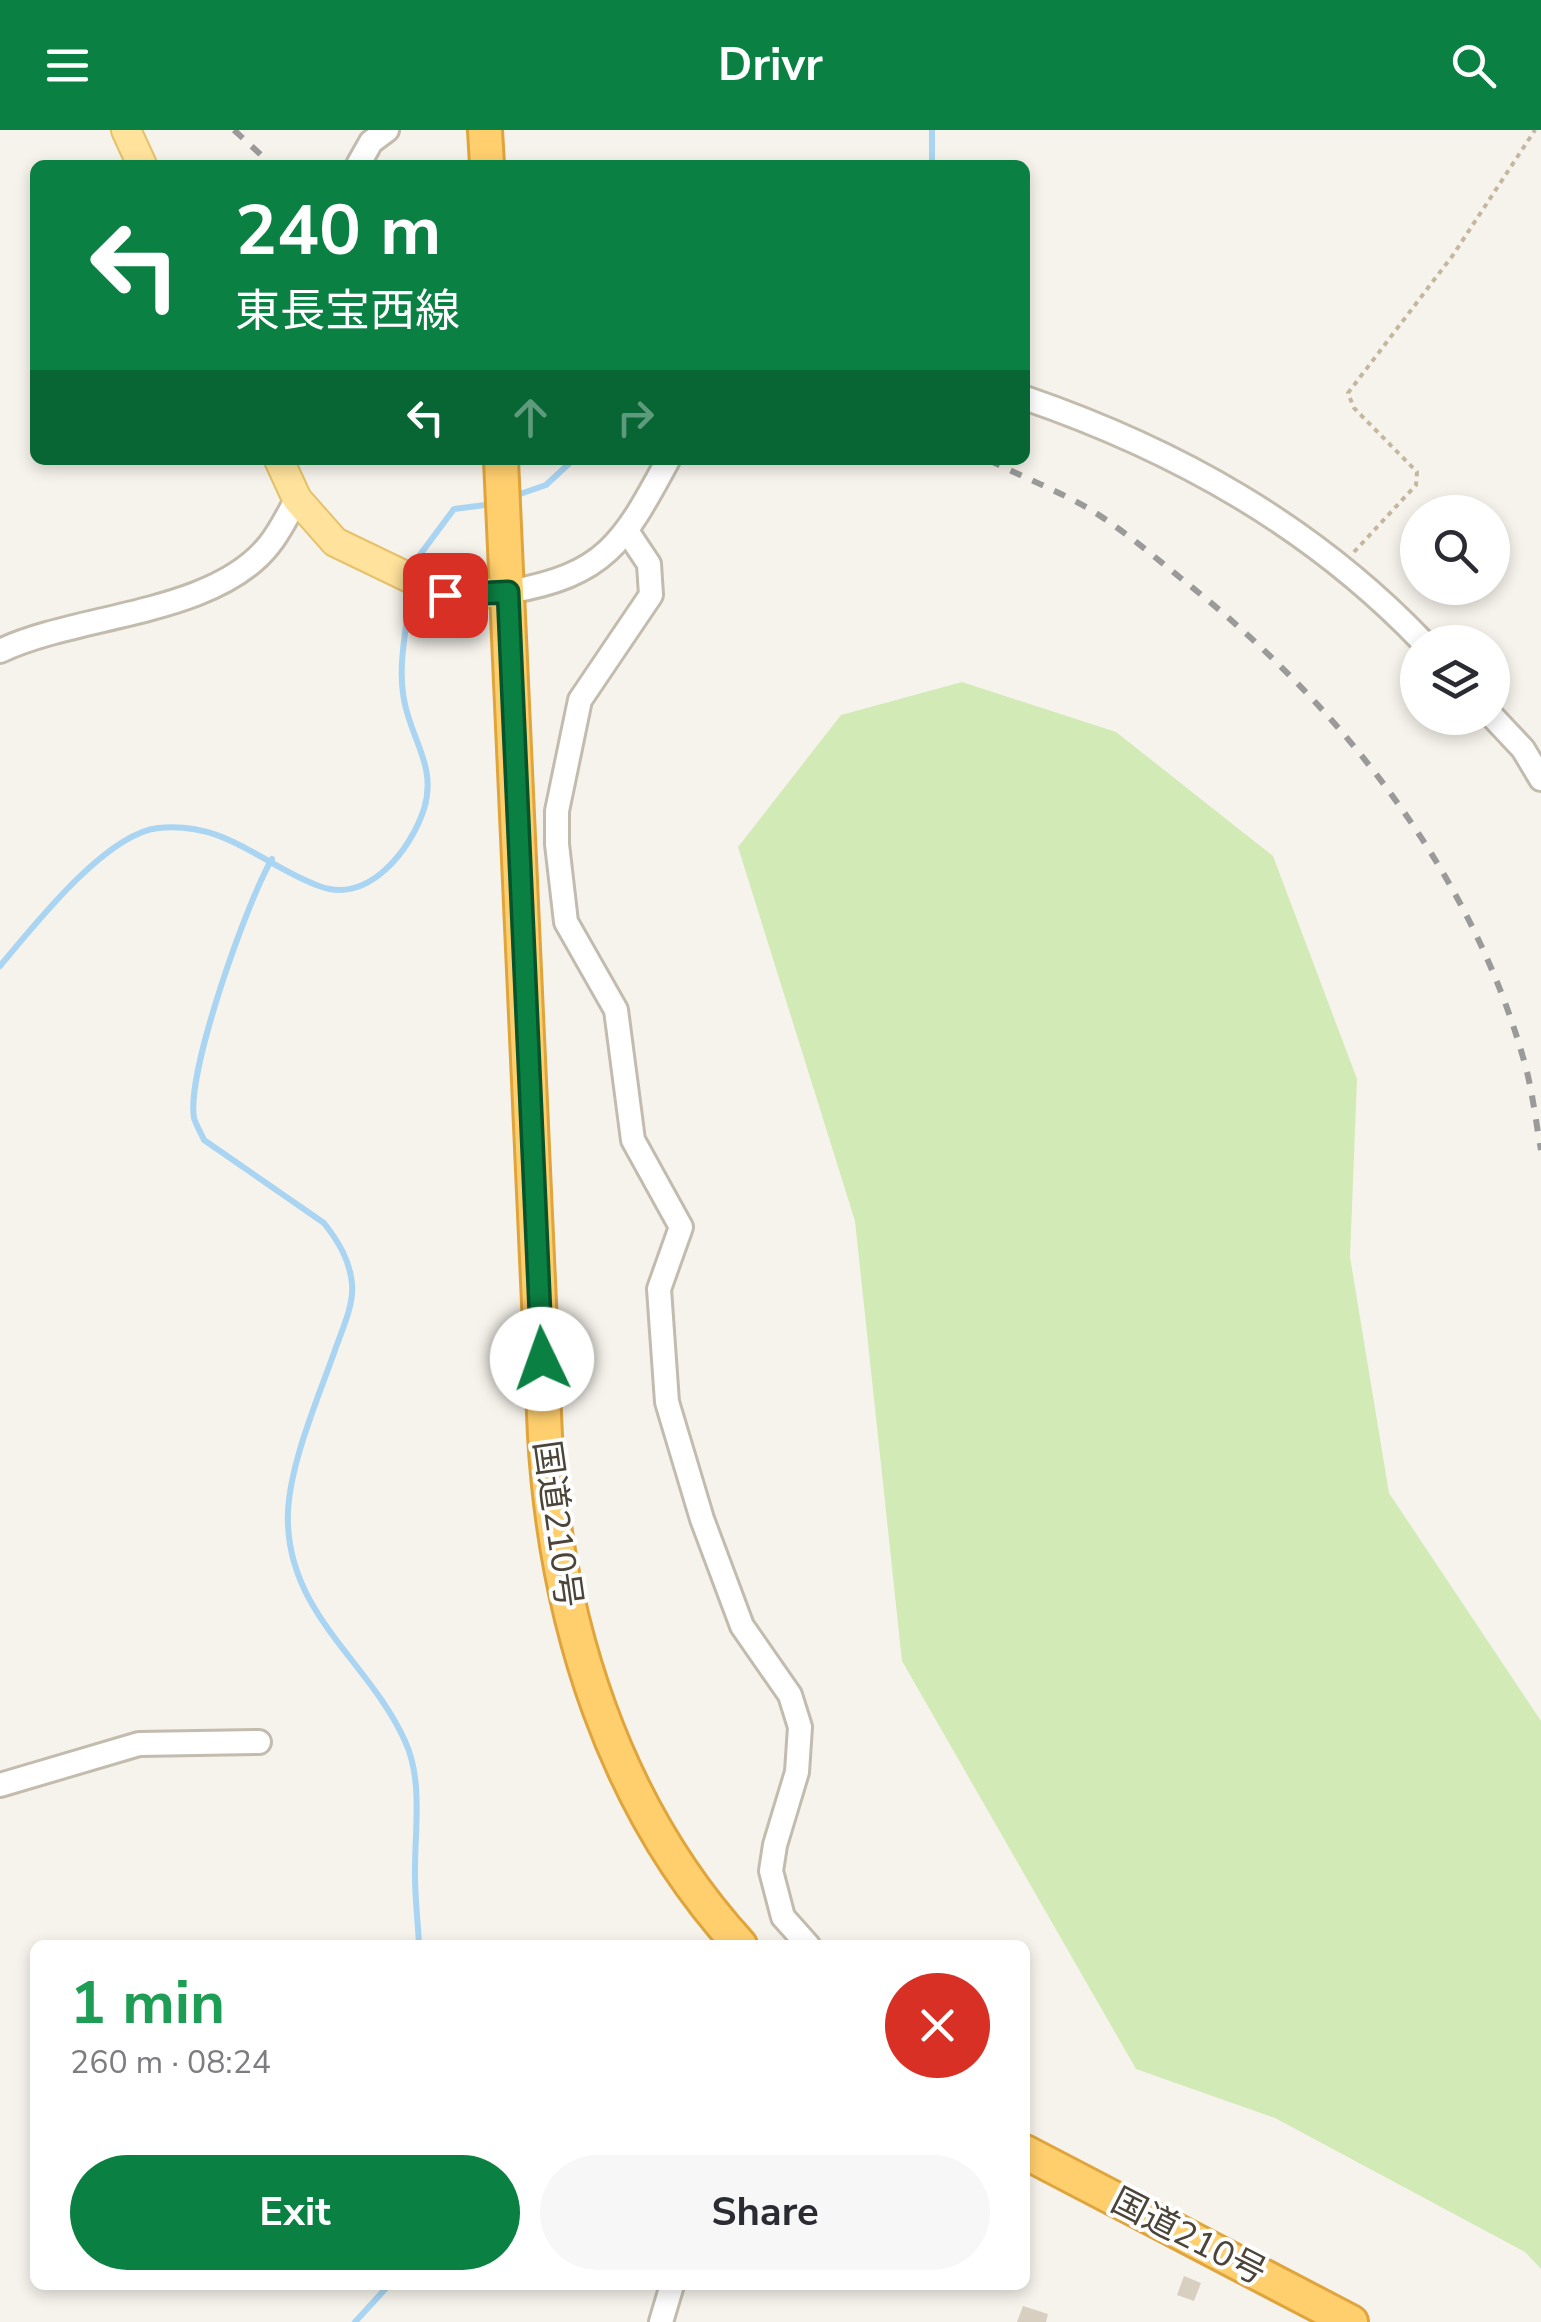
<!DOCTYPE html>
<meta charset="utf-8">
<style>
body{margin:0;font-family:"Nunito Sans","Noto Sans JP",sans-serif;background:#f7f7f7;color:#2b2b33;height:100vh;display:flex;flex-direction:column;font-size:38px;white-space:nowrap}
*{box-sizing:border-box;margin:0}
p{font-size:32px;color:#7c7c81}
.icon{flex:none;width:55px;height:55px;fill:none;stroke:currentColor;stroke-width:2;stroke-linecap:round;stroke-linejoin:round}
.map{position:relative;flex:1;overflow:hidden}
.details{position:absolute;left:30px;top:1810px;width:1000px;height:350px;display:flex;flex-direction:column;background:#fff;border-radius:15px;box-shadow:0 5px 15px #0003}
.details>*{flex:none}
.guide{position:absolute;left:30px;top:30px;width:1000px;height:305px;border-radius:15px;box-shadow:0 5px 15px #0003;background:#0b8043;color:#fff;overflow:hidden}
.controls{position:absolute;left:1400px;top:365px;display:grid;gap:20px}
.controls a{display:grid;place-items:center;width:110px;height:110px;border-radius:50%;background:#fff;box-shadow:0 5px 15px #0003;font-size:50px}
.pin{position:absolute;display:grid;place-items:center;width:85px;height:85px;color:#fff;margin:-42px;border-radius:20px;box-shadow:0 5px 15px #0006}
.me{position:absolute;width:110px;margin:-55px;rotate:357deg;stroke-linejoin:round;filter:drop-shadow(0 0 8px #0008)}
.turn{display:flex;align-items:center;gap:35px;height:210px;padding:0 40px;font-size:45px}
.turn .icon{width:130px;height:130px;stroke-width:2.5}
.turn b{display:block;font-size:70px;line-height:85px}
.lanes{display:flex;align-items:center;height:95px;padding:0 40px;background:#0003;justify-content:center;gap:50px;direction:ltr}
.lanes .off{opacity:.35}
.round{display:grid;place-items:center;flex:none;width:105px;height:105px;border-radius:52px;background:#f7f7f7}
.headline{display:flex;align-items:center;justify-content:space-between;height:170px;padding:0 40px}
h1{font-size:60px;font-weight:700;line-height:75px;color:#1e9e55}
.button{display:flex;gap:20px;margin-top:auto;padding:20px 40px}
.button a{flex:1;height:115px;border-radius:60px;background:#0b8043;color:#fff;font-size:40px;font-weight:700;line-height:115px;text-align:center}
.button a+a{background:#f7f7f7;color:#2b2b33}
header{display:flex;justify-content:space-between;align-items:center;height:130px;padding:0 40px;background:#0b8043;color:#fff;font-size:45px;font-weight:700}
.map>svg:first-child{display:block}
.green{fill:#d2eab5}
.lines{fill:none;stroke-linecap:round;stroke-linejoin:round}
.stream{stroke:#a9d4f2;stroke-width:6}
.building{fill:#d8cfc1}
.minor-casing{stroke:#c2bbae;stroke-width:28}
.major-casing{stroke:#e6c16a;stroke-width:32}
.highway-casing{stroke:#e0a43c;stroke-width:38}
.path{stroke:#c4b79f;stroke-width:4;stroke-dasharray:5 5;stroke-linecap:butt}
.minor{stroke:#fff;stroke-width:22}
.major{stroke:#ffe39c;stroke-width:28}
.highway{stroke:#ffcf6e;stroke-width:32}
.rail{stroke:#9a9a9a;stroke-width:6;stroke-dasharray:12 12;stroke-linecap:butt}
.route-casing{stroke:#07532c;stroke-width:25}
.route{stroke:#0b8043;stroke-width:18}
.labels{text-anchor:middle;stroke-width:8;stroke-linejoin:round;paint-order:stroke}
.street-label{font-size:35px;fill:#4b4439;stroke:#fff}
</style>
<header><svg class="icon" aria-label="menu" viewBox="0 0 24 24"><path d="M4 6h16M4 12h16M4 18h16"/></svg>Drivr<svg class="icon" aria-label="search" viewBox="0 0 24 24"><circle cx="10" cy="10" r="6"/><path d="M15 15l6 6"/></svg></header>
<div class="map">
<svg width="1541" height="2192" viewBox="0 0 1541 2192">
<rect width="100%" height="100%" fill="#f6f3ec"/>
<!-- green -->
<path class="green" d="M962 552 1116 602 1273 726 1357 949 1350 1127 1389 1363 1541 1591V2139L1525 2122 1275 1988 1136 1939 902 1531 855 1091 738 717 841 585Z"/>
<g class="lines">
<!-- stream -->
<g class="stream">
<path d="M932 0V35"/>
<path d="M514 366 546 355 573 330"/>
<path d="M419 426 454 379 493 374"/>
<path d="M272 729C247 771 186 943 194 988 196 995 201 1003 204 1010L324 1093C338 1111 350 1130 352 1154 354 1175 342 1200 335 1220 318 1269 285 1343 288 1395 292 1487 370 1533 405 1611 424 1652 414 1704 415 1747 415 1769 418 1792 419 1815"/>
<path d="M0 836C33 797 105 704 158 698 226 691 262 735 319 756 369 775 411 719 424 679 438 634 408 607 403 563 399 535 405 507 408 479"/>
<path d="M355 2192 389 2155"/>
</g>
</g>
<!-- building -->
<g class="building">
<path d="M1184 2146 1201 2153 1194 2171 1177 2165Z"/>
<path d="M1023 2176 1048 2184 1046 2192H1017Z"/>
</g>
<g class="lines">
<defs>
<g id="minor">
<path d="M358 35 371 12 387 0"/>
<path d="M1025 268C1176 320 1312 396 1423 512"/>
<path d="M627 401 649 434 651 465 580 570 557 681V714L566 792 616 880 633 1010 681 1097 659 1159 667 1272 702 1389 742 1496 790 1565 800 1597 797 1642 775 1715 771 1741 783 1787 808 1815"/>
<path d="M508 462C606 445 623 413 668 330"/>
<path d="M0 521C77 484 214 485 269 415 280 402 288 384 297 369"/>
<path d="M1492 586 1523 619 1541 649"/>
<path d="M0 1655 139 1614 259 1612"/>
<path d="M661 2192 672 2155"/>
</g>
<g id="major">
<path d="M126 0 142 35"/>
<path d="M279 330 297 369 335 412 445 465 508 462"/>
</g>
<g id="highway">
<path d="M485 0 487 35"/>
<path d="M501 330 545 1306C556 1491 613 1676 740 1815"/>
<path d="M1025 2022 1351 2192"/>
</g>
</defs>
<!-- minor casing -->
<use href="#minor" class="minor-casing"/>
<!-- major casing -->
<use href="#major" class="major-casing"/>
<!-- highway casing -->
<use href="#highway" class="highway-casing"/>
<!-- path -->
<path class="path" d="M1354 422 1416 355 1417 342 1354 278 1348 263 1453 125 1535 0"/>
<!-- minor -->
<use href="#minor" class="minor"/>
<!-- major -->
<use href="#major" class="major"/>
<!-- highway -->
<use href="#highway" class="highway"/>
<!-- rail -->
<g class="rail">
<path d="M234 0 272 35"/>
<path d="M989 330C1022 347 1059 361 1091 380 1125 401 1157 429 1188 454 1342 577 1474 745 1526 938 1533 965 1536 993 1541 1020"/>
</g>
</g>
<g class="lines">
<defs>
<path id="route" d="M445 465 508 462 542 1229"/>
</defs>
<!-- route casing -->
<use href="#route" class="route-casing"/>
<!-- route -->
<use href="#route" class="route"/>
</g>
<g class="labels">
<!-- street labels -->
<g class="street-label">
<text transform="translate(558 1394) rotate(82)" y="12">国道210号</text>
<text transform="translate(1189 2106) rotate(27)" y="12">国道210号</text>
</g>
</g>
</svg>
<div class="controls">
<a><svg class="icon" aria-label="search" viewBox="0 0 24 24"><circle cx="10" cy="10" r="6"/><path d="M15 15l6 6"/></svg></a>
<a><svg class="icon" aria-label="layers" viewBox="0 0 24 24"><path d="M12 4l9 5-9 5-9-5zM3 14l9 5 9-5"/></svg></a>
</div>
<div class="pin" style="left:445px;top:465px;background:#d93025"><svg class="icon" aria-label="arrive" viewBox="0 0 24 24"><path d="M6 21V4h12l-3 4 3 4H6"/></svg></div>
<svg class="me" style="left:542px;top:1229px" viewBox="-20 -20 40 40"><circle r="19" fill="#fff"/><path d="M0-13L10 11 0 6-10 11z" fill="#0b8043"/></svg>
<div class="guide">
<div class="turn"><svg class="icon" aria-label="left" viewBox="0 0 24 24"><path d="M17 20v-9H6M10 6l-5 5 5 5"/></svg><div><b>240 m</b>東長宝西線</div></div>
<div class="lanes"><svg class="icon" aria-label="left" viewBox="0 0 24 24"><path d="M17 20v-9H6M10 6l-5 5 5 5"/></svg><svg class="icon off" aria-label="ahead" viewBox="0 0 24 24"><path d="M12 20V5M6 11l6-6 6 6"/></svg><svg class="icon off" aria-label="right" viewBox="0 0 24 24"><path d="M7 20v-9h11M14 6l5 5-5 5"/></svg></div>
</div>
<section class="details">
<div class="headline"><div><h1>1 min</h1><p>260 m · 08:24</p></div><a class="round" style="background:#d93025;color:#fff"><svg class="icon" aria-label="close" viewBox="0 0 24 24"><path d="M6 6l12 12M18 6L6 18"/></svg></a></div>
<div class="button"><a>Exit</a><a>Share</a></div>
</section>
</div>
